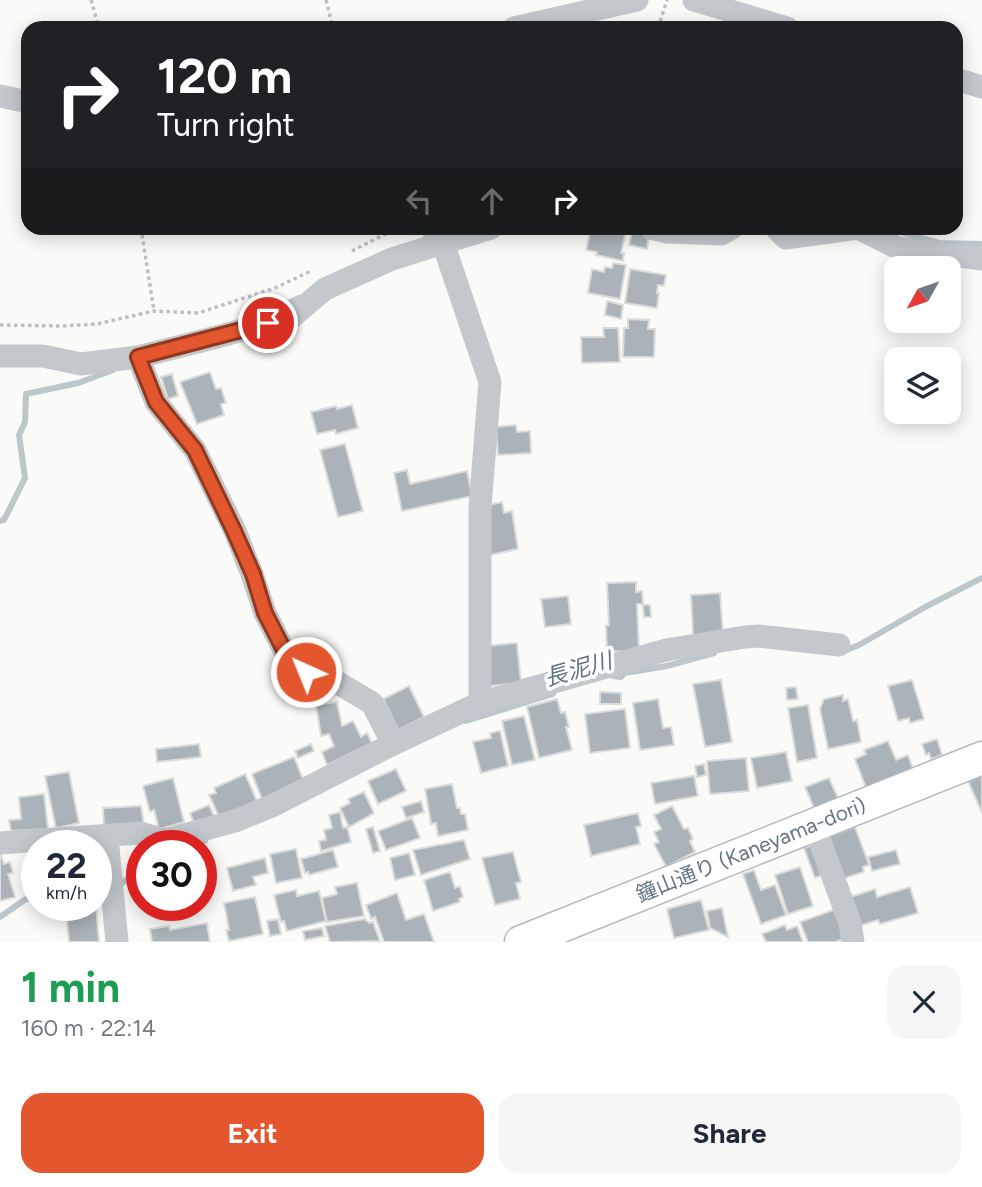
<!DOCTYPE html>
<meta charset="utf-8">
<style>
body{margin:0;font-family:Figtree,"Noto Sans JP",sans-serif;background:#f6f6f7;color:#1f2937;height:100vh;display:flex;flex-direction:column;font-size:26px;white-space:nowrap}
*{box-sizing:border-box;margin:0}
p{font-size:23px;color:#747a83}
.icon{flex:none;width:38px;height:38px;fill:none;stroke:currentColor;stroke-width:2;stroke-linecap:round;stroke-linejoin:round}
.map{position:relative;height:942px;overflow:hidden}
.sheet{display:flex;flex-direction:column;background:#fff;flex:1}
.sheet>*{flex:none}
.hud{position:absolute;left:21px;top:21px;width:942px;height:214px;border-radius:21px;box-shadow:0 4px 18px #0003;background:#202124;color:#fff;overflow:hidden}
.needle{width:46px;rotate:230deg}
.controls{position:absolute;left:884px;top:256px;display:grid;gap:14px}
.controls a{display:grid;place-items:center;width:77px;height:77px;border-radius:14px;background:#fff;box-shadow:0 4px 18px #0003;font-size:35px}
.speed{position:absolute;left:21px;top:830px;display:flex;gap:14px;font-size:35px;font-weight:700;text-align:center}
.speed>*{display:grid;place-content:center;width:91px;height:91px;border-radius:50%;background:#fff;box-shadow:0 4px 18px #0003;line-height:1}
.speed small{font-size:18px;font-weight:400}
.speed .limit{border:10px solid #d22;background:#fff;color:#111}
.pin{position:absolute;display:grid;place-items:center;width:60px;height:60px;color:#fff;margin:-30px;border:4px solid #fff;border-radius:50%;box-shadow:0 2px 7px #0007}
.me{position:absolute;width:77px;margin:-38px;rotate:316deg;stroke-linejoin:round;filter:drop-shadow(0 0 5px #0008)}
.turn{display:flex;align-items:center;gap:24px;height:147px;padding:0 21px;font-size:32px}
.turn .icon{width:91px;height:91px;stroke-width:2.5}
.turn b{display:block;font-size:49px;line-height:60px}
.lanes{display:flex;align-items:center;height:66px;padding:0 21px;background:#0003;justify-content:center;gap:35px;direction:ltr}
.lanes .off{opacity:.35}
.round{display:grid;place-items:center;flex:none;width:74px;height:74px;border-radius:21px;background:#f6f6f7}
.overview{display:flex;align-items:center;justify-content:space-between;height:119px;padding:0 21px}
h1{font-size:42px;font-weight:700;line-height:52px;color:#1e9e55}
.cta{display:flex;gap:14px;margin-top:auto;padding:14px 21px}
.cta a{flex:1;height:80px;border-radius:21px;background:#e4572e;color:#fff;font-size:28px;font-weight:700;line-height:80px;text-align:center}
.cta a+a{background:#f6f6f7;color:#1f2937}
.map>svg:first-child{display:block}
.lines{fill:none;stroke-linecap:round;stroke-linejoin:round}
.stream{stroke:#bbc7cb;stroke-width:6}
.building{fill:#aab3b9;stroke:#dcdcda;stroke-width:2}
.secondary-casing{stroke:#b3babf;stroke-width:35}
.path{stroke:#bbbfc2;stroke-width:3.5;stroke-dasharray:3.5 3.5;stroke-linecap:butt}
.minor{stroke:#c3c8cc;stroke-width:23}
.secondary{stroke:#fff;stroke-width:32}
.route-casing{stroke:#94391e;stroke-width:18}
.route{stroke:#e4572e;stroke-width:12}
.labels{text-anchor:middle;stroke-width:7;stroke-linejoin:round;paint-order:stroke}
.street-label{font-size:21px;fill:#657683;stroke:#fff}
.water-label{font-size:23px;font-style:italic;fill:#60757c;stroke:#fff}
</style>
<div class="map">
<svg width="982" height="942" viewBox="0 0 982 942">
<rect width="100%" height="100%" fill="#fafaf8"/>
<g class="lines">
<!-- stream -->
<g class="stream">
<path d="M887 228 939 243 982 244"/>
<path d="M426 237 450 228"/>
<path d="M271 311 299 298"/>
<path d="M0 521 4 520 25 478 19 435 25 422 26 394 78 383 113 370"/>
<path d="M842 652 859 645 927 606 982 578"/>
<path d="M613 676 621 677 625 673 667 666 714 653"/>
<path d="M466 721 553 694"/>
<path d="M192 845 205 841"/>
<path d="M118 886 142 868"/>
<path d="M0 917 26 899H37"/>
</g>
</g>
<!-- building -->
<g class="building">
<path d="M591 228 613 231 614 228 626 231 621 253H624L623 261 596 255 597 252 586 250Z"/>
<path d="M632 231 649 234 647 249 629 245Z"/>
<path d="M907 261 922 263V268H906Z"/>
<path d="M613 263 626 265 620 299 588 293 592 269 604 272 605 267 612 268Z"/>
<path d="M630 269 666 275 664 286 658 285 657 293H659L657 308 625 303Z"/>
<path d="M607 301 623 305 621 319 605 315Z"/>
<path d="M628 319 649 320 648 329H655L654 357H623L624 328H628Z"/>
<path d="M900 320H926L925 326 900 322Z"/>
<path d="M603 328H618L620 362 582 363 581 337H604Z"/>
<path d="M210 372 216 389 221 388 226 403 221 404 224 415 197 424 180 382Z"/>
<path d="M172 374 178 396 168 399 161 377Z"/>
<path d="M352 405 358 428 336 434 335 430 317 434 311 412 336 406 337 409Z"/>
<path d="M516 425 517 432 530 431 531 453 498 455 496 427Z"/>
<path d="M345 444 363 511 338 517 320 450Z"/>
<path d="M407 470 410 484 467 471 472 496 402 511 394 473Z"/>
<path d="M502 502 504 513 512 511 518 549 490 555 488 505Z"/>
<path d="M636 582V592L642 591 643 604H637L639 650 607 652 606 626 609 625 607 583Z"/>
<path d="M720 593 723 634 693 636 691 595Z"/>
<path d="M568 596 571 624 545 627 541 599Z"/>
<path d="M643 605H650L651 617H644Z"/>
<path d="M517 643 521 683 489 686 485 646Z"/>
<path d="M721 680 732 742 705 747 693 684Z"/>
<path d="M912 680 924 719 910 723 909 718 898 721 888 686Z"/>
<path d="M409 686 424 717 398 730 383 699Z"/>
<path d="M796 687 798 699 787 700 786 688Z"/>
<path d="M600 692 621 693V704H600Z"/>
<path d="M843 695V701L848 699 853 721 857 720 861 742 828 749 820 709 824 699Z"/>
<path d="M557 699 561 713 565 712 569 727H566L572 750 539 758 527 707Z"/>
<path d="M658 699 663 728 671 727 674 745 640 750 633 703Z"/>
<path d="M337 702 342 726 353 721 361 737 367 733 372 743 327 765 322 752 334 746 329 734 321 736 316 705Z"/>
<path d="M808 705 817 758 797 762 788 708Z"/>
<path d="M625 709 630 748 590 753 585 714Z"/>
<path d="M524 716 535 760 512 765 502 721Z"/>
<path d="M500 731 508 766 481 773 473 742 491 738 490 733Z"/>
<path d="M937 739 942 755 931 759 929 753 926 755 922 744Z"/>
<path d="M888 741 896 760 908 755 913 769 866 788 855 759 866 754 864 750Z"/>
<path d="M199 744 201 757 157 762 156 749Z"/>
<path d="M311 744 314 751 298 758 295 751Z"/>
<path d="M786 752 792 781 757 788 751 758Z"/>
<path d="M294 757 304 782 262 799 252 774Z"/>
<path d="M746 758 749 791 710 794 707 761Z"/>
<path d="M704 764 706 775 697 777 695 766Z"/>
<path d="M396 769 406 791 378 804 368 781Z"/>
<path d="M69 772 79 823 56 828 45 776Z"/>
<path d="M245 774 257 801 219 817 209 795 216 793 214 788Z"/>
<path d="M982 775V813L968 781Z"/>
<path d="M694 776 698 796 655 804 651 783Z"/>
<path d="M173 778 184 822 159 829 154 810 150 812 143 786Z"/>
<path d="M829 778 838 798 814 808 805 787Z"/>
<path d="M452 784 457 808H460L461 814H465L468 830 438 836 436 823 431 824 425 789Z"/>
<path d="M364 792 374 813 349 827 340 808 350 803 348 799Z"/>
<path d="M44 794 48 829 11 831 9 820 21 819 19 797Z"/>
<path d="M421 801 424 812 406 818 402 807Z"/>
<path d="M209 805 215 818 195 826 190 813Z"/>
<path d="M141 806 144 825 104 827 103 808Z"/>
<path d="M672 806 684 829 688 828 693 839 690 841 695 852 666 867 654 844 659 842 654 832 661 829 654 815Z"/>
<path d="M340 812 343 828 347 827 351 842 321 851 319 841 326 840 324 830 332 828 329 815Z"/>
<path d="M638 813 641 826 636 827 640 844 591 856 584 825Z"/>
<path d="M412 818 420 838 386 850 378 831Z"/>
<path d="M373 827 380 851 373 853 366 829Z"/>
<path d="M855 827 869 865 863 867 864 872 842 879 825 838Z"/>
<path d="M464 840 470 859 421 875 413 850Z"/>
<path d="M816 844 826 874 815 878 804 848Z"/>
<path d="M296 849 302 878 276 883 270 854Z"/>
<path d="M333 850 338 867 309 875 308 872 305 873 301 859Z"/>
<path d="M896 850 900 864 872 871 868 857Z"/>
<path d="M0 852 4 864 10 862 13 873 8 874 15 897 0 901Z"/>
<path d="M513 852 521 882 516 883 520 899 495 905 482 858Z"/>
<path d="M409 853 415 875 395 880 390 858Z"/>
<path d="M265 858 268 873 253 877 256 885 233 891 227 868Z"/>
<path d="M800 867 813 906 788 914 775 875Z"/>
<path d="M754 870 761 890 775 885 786 915 761 924 743 874Z"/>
<path d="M450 872 455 888 460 886 463 897 459 899 460 902 433 911 424 880Z"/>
<path d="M357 883 364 916 327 922 322 898 337 894 335 887Z"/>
<path d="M910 887 918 913 880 924 878 920 856 927 847 898 875 889 877 897Z"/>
<path d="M296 890 297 896 319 891 326 921 287 931 284 921 281 922 274 895Z"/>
<path d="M397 893 406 920 424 914 434 942H384L375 917 371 919 366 905Z"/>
<path d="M255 897 263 934 229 941 226 930H229L224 903Z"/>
<path d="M701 900 709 930 674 938 667 909Z"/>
<path d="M81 905H96L99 942H69L66 910 82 908Z"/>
<path d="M722 908 728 937 710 928 707 911Z"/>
<path d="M839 908 849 937 835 942H808L800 922Z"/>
<path d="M278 919 281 934 270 936 267 921Z"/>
<path d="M365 919 369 923 373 922 380 941 330 942 325 926Z"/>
<path d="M207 923 210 942H152L150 929 169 926 170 930Z"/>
<path d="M785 925 787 930 797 926 803 942H766L762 934Z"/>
<path d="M322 928 324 936 305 940 303 931Z"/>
</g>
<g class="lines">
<defs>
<path id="secondary" d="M521 942 982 758"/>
</defs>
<!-- secondary casing -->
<use href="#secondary" class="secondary-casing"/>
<!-- path -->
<g class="path">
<path d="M91 0 99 28"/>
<path d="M326 0 333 28"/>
<path d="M658 28 667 0"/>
<path d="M141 228 154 311"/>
<path d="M352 251 397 228"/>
<path d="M0 325 61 326 97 324 154 311 198 313 275 288 311 271"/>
</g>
<!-- minor -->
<g class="minor">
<path d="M694 0 787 28"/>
<path d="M514 28 637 0"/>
<path d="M956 79 982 87"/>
<path d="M0 96 28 102"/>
<path d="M651 228 667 232 722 234 732 228"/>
<path d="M776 228 786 238 858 228 898 248 982 259"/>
<path d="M443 243 490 382 480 507V703"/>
<path d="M0 356H43L81 364 138 357 217 337 293 316 325 289 392 259 491 228"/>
<path d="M138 357 156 402 195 450 235 531 252 574 265 613 286 654 306 672 338 683 372 703 393 744"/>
<path d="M814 825 850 923 853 942"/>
<path d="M107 837 117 942"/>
<path d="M0 843 140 833 166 840 235 821 274 805 393 744 480 703 666 650 745 637 759 636 839 645"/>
</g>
<!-- secondary -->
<use href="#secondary" class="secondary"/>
</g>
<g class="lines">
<defs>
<path id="route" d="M268 323 138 357 156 402 195 450 234 531 253 574 265 613 286 654 306 672"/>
</defs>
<!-- route casing -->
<use href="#route" class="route-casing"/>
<!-- route -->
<use href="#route" class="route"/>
</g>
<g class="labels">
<!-- street labels -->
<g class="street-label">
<text transform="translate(751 850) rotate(-22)" y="7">鐘山通り (Kaneyama-dori)</text>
</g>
<!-- water labels -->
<g class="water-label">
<text transform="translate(578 669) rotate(-16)" y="8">長泥川</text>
</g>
</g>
</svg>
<div class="controls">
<a><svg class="needle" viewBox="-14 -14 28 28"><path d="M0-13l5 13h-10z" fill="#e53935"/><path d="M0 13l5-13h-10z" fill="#747a83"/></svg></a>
<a><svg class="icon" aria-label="layers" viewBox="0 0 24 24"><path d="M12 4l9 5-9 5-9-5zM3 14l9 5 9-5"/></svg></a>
</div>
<div class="speed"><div>22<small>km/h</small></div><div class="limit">30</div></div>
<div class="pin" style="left:268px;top:323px;background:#d93025"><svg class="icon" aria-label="arrive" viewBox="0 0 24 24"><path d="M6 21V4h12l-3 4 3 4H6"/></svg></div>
<svg class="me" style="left:306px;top:672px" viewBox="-20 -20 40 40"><circle r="17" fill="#e4572e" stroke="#fff" stroke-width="3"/><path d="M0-11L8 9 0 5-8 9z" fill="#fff"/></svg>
<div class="hud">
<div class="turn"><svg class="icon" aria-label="right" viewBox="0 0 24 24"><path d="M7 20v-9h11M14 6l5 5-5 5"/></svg><div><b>120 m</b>Turn right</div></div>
<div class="lanes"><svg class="icon off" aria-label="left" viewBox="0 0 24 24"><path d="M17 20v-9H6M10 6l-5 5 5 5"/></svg><svg class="icon off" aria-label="ahead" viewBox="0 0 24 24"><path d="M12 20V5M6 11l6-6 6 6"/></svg><svg class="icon" aria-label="right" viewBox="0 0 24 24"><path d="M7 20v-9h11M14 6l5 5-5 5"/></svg></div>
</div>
</div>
<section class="sheet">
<div class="overview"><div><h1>1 min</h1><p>160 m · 22:14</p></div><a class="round"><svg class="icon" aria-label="close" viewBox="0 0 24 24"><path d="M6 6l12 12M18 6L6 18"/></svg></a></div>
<div class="cta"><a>Exit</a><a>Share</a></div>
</section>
